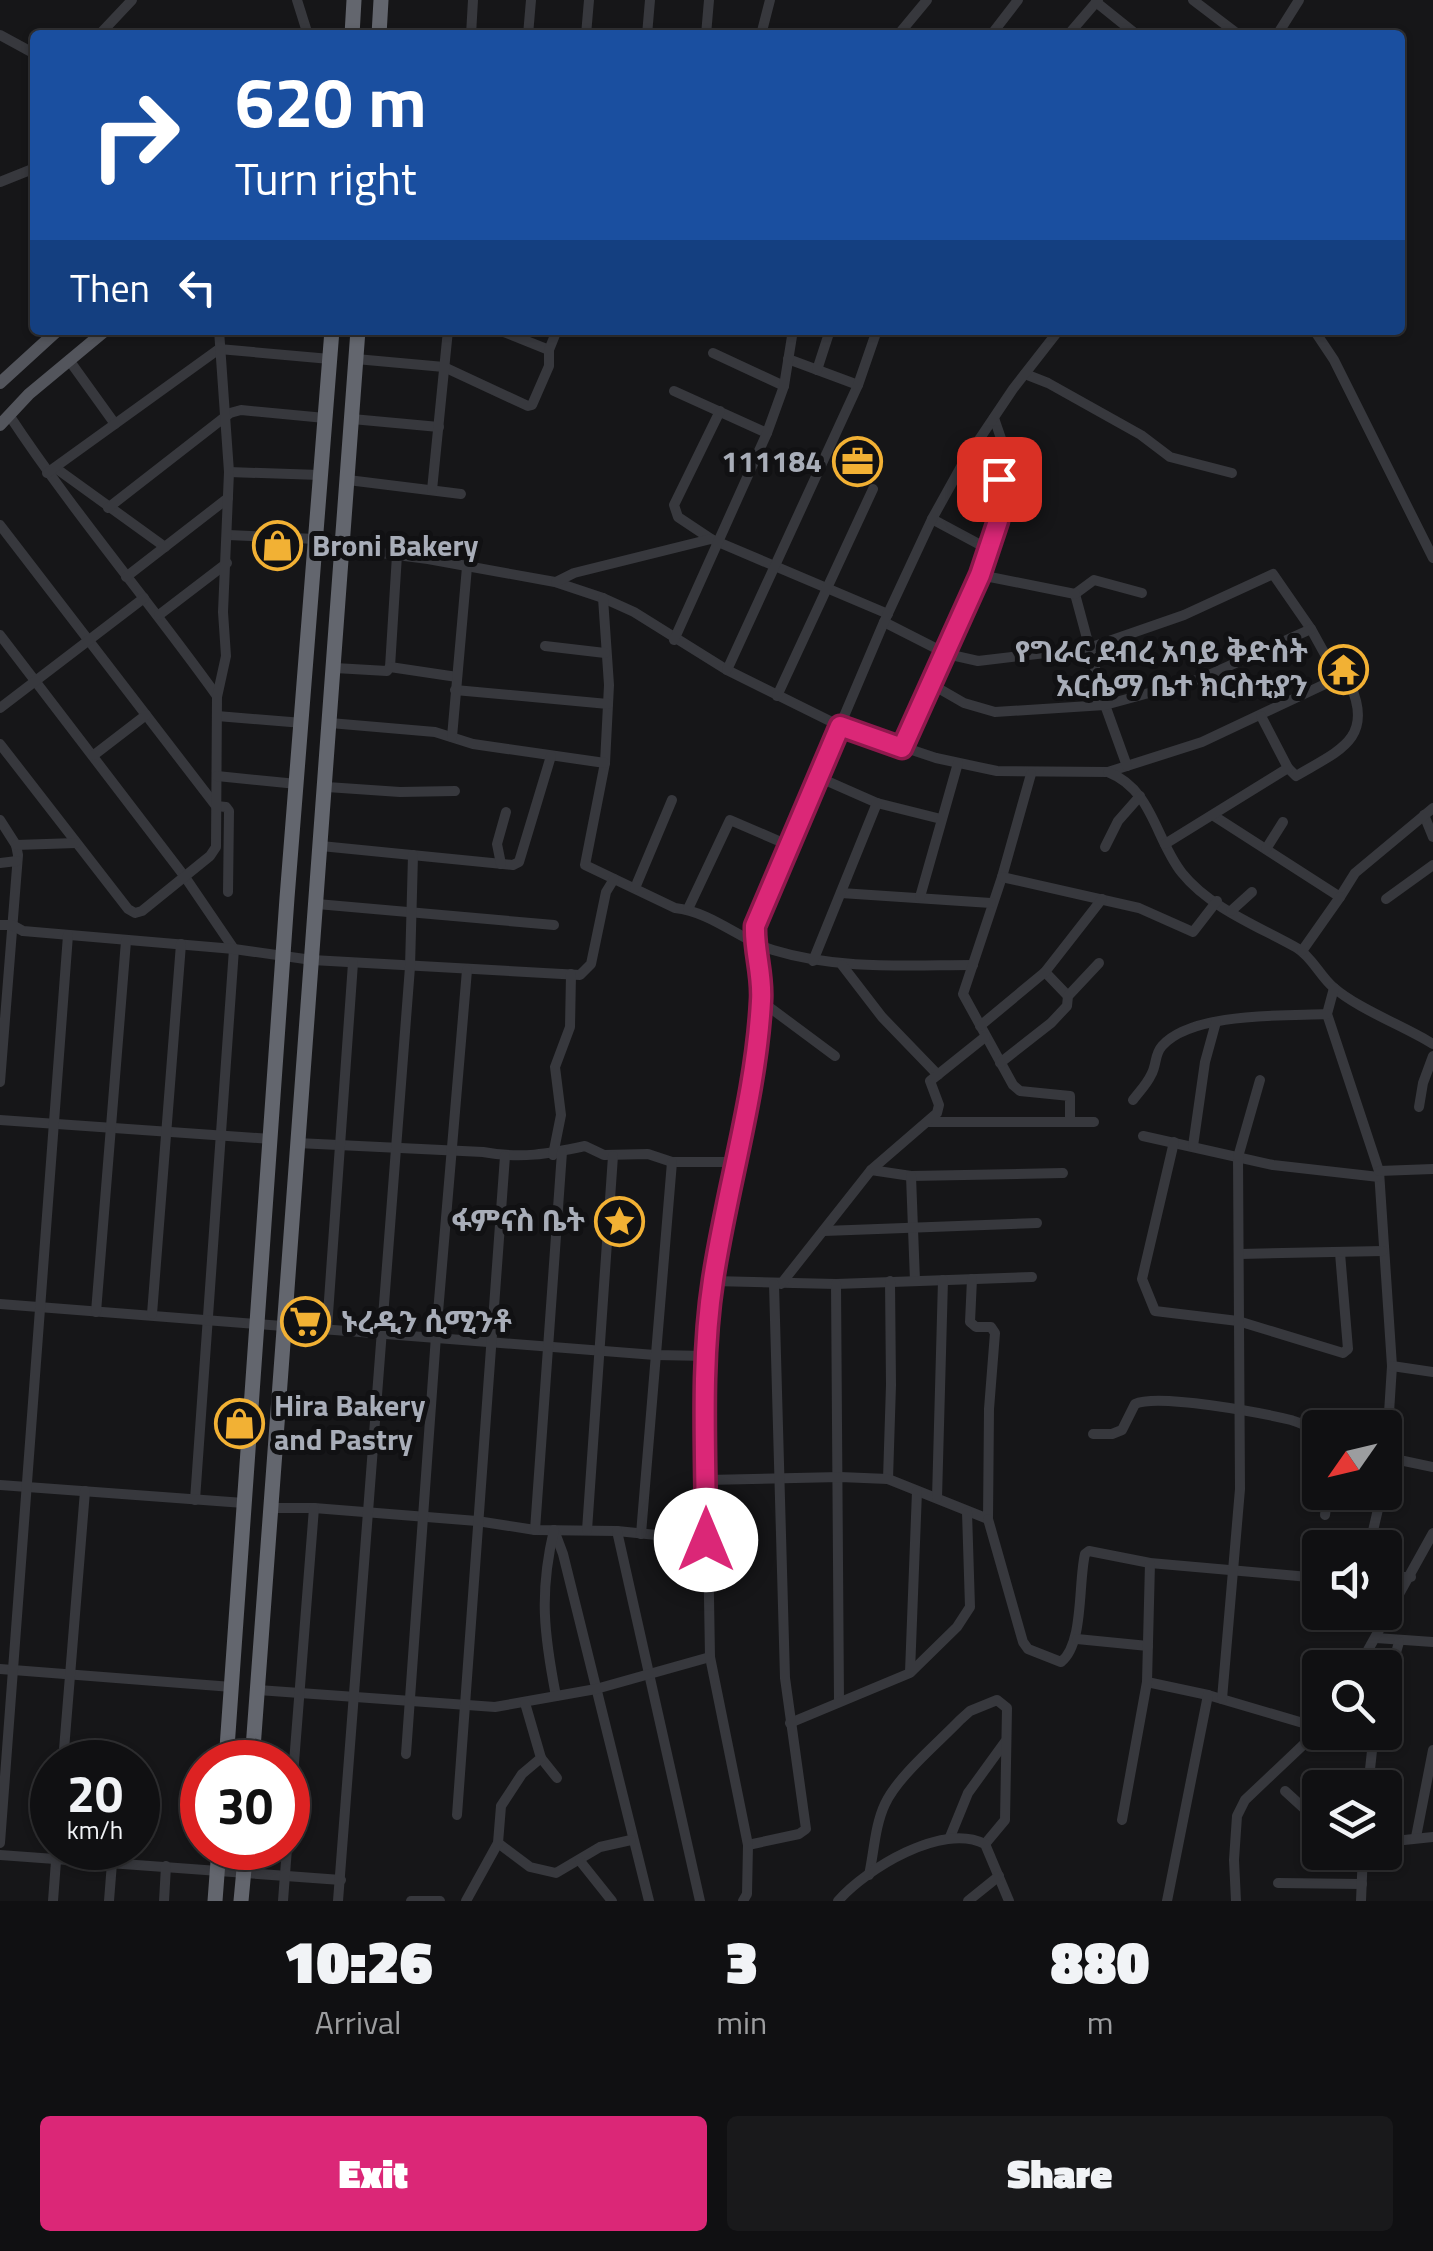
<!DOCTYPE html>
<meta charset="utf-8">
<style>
body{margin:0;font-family:"Titillium Web","Noto Sans Ethiopic",sans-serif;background:#19191b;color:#f1f3f6;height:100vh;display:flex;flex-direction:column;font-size:38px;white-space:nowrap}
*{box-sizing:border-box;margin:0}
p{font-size:32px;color:#9c9d9f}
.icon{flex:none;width:55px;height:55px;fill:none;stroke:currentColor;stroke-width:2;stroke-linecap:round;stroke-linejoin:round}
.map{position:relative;height:1901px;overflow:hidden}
.details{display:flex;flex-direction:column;background:#101012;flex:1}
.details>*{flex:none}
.hud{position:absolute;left:30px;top:30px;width:1375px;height:305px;border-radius:10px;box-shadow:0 2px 8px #0004,0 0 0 2px #303032;background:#1a4fa0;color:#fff;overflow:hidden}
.needle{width:65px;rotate:236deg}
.buttons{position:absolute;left:1302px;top:1410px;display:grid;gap:20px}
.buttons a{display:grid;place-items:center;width:100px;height:100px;border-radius:10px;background:#101012;box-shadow:0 2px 8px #0004,0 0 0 2px #303032;font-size:50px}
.speed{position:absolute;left:30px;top:1740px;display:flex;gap:20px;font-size:50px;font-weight:700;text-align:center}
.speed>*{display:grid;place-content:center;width:130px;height:130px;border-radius:50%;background:#101012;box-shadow:0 2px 8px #0004,0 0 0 2px #303032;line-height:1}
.speed small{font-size:25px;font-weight:400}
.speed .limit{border:15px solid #d22;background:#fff;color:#111}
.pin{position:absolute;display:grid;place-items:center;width:85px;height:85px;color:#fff;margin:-42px;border-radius:20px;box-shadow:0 5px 15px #0006}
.me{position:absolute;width:110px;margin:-55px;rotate:0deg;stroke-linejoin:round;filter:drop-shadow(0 0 8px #0008)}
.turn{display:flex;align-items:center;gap:35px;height:210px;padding:0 40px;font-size:45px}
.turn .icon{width:130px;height:130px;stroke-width:2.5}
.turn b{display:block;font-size:70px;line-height:85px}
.then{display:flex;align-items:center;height:95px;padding:0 40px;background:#0003;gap:20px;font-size:38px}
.eta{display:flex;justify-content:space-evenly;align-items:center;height:170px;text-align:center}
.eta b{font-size:60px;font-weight:800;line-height:70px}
.action{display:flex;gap:20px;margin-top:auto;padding:20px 40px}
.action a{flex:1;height:115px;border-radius:10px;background:#db2777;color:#fff;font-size:40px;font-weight:800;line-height:115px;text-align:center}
.action a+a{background:#19191b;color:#f1f3f6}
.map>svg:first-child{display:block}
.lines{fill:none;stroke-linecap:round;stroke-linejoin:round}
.minor{stroke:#37383d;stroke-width:10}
.major{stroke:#53555c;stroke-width:12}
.highway{stroke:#63666e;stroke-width:15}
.route-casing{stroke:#8e194d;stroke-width:25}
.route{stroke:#db2777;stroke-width:18}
.labels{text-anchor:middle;stroke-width:10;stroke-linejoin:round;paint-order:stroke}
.poi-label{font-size:30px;font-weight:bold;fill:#a8adb8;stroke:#111113;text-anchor:end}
</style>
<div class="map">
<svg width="1433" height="1901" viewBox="0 0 1433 1901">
<rect width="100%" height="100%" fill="#161618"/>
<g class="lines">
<!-- minor -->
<g class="minor">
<path d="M297 0 308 35"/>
<path d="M1193 0 1239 35"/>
<path d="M1096 2 1137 35"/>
<path d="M0 35 35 54"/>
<path d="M99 35 132 0"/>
<path d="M471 35 473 0"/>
<path d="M528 35 531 0"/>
<path d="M586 35 589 0"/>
<path d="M647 35 650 0"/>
<path d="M706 35 709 0"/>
<path d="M761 35 770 0"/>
<path d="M898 35 927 0"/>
<path d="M991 35 1018 0"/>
<path d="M1068 35 1098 0"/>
<path d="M1277 35 1299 0"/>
<path d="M0 182 35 168"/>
<path d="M499 330 549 350"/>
<path d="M1314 330 1334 360 1433 558"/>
<path d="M713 353 784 386"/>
<path d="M356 359 444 367 528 406 532 405 549 366V350L557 330"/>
<path d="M788 359 858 385"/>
<path d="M69 360 115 424"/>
<path d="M817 370 830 330"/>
<path d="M1025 374 1048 383 1141 435 1170 457 1232 473"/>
<path d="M674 391 767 433"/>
<path d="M9 415C73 512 149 601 217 696"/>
<path d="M352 419 439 427"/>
<path d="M57 469 165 547"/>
<path d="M229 472 320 475"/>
<path d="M47 473 219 349 330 359"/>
<path d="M348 480 461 494"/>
<path d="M432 490 448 330"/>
<path d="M108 508 230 413 241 410 325 418"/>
<path d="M932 519 988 549"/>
<path d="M0 525 216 806 226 807 229 811 228 892"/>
<path d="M228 535 316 539"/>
<path d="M711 539 678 517 674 505 720 411"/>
<path d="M343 548 428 559 555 582 603 598 634 612 727 670 840 726 936 758 997 771 1108 772 1202 742 1338 678"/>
<path d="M980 575 998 521 999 479 1006 453 994 418"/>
<path d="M126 577 228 498"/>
<path d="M556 582 574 573 711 539 888 614"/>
<path d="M1075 594 1105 705 1127 766"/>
<path d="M1075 594 1094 580 1142 593"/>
<path d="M603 598 609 685 605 763 585 865 675 908C712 912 740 940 773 950 838 970 906 965 973 965"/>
<path d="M159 615 227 563"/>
<path d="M884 622 947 654 978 661 1089 648 1184 615 1273 574 1311 629 1338 678 1350 684C1375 739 1338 751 1296 776L1288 768"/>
<path d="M0 635 185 877 234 949 195 1500"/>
<path d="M674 640 767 433 784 386 793 330"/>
<path d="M545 646 605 653"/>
<path d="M390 667 397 555"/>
<path d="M335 668 387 671 390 667 457 677"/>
<path d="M727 670 858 385 877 330"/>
<path d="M931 684 964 703 995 712 1105 705 1200 679 1311 629"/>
<path d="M455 690 608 704"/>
<path d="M777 696 873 489"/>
<path d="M0 708 144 598"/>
<path d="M217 716 303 723"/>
<path d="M330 723 435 732 473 744 605 763"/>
<path d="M452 737 467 567"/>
<path d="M0 744 128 909 135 913 142 911 210 856 216 847 217 697 226 656 223 612 229 472 219 330"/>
<path d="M902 748 980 575 1075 594"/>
<path d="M94 755 146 715"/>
<path d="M1108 772C1153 790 1155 839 1182 873 1210 908 1260 927 1297 948 1312 957 1320 976 1333 987 1358 1009 1404 1026 1433 1044"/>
<path d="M1031 774 1002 877 963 994 1013 1085 1020 1091 1070 1096V1122"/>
<path d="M217 776 297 784"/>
<path d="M818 777 877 803 941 819"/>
<path d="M327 787 400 792 455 791"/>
<path d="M1424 815 1433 837"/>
<path d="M1214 816 1340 897 1355 873 1433 808"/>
<path d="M0 820 16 845 18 855 0 1082"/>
<path d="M1165 844 1288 768 1261 716"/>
<path d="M16 845 76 843"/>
<path d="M321 846 513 865 519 862 551 756"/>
<path d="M1105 847 1118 821 1140 796"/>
<path d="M1266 849 1283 822"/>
<path d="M0 863 17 861"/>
<path d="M501 864 497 844 506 812"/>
<path d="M1002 877 1139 908 1193 932 1217 901"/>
<path d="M635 888 672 800"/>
<path d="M841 893 991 903"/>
<path d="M920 897 958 763"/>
<path d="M1386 899 1433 865"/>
<path d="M317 904 554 925"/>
<path d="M688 909 730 820 788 845"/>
<path d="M1231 911 1252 892"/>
<path d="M0 925H12L23 931 234 949 312 960 580 975 591 964 606 892 614 879"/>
<path d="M1302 951 1340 897"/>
<path d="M813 961 877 803"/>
<path d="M842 965 882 1017 938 1075"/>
<path d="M1045 972 1068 996"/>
<path d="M1334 988 1327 1014 1379 1171 1392 1366 1385 1475"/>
<path d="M761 1001 835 1056"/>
<path d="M980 1026 1045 972 1102 899"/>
<path d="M1000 1063 1051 1023 1067 1006 1068 996 1099 963"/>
<path d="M1133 1100C1139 1092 1147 1084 1151 1075 1157 1065 1154 1055 1162 1046 1192 1012 1284 1016 1327 1014"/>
<path d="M1419 1107 1423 1083 1433 1056"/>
<path d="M0 1120 271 1139"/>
<path d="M928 1122H1094"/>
<path d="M1143 1136 1273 1165 1379 1177"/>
<path d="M1174 1142 1142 1279 1155 1311 1238 1321 1343 1353 1348 1349 1340 1253"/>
<path d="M297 1143 483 1152C521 1159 548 1154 585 1146L604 1155 648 1154 672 1162H736"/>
<path d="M1193 1146 1205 1062 1216 1022"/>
<path d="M553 1155 561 1115 555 1067 570 1027 571 974"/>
<path d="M871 1170 911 1176 1063 1173"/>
<path d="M1379 1171 1433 1169"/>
<path d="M911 1176 915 1281"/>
<path d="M824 1231 1037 1223"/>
<path d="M1240 1254 1383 1251"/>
<path d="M713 1281 836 1284 1032 1277"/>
<path d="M781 1284 871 1170 937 1113 939 1105 930 1081 985 1037"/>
<path d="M836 1284 839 1701"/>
<path d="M0 1304 655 1355 708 1356"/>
<path d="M96 1312 126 941"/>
<path d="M152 1314 181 944"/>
<path d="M327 1328 353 963"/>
<path d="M1392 1366 1433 1372"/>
<path d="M1093 1434H1112L1122 1430 1135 1404C1158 1393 1262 1413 1291 1420 1301 1423 1311 1428 1320 1433"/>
<path d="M1385 1457 1433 1467"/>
<path d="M888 1479 891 1385 890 1281"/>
<path d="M707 1480 840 1477 888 1479 988 1519 989 1409 995 1333 991 1327H976L970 1322 972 1279"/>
<path d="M0 1485 244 1503"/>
<path d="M937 1498 943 1280"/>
<path d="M270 1508H314L477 1521 535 1530 617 1531 706 1540"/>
<path d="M1325 1515 1328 1492"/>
<path d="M988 1519 1023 1642 1028 1649 1061 1662C1084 1644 1078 1584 1085 1554L1089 1551 1150 1563 1320 1578"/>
<path d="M535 1530 562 1152"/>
<path d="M554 1530 563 1554 649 1901"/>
<path d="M554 1530C539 1593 544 1634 556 1696"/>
<path d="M587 1530 613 1156"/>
<path d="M617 1531 700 1901"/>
<path d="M641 1534 672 1162"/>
<path d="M1369 1548 1382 1492"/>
<path d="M1385 1577H1411"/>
<path d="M1376 1638 1433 1642"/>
<path d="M1077 1639 1148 1646"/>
<path d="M1358 1668 1433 1533"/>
<path d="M0 1669 232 1687"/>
<path d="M910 1672 917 1491"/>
<path d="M1147 1682 1208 1695 1320 1728"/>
<path d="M258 1690 495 1707 596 1689 710 1657"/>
<path d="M1385 1692 1399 1642"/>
<path d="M1222 1699 1240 1489 1238 1157 1260 1080"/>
<path d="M790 1723 910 1673 957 1627 970 1607 967 1512"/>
<path d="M1339 1732 1372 1740"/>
<path d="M406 1754 436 1336 467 970"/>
<path d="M541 1758 557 1778"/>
<path d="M63 1762 85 1491"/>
<path d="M1368 1788 1374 1732"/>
<path d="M1285 1791 1320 1823"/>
<path d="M457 1815 505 1156"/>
<path d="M1122 1820 1147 1682 1150 1563"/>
<path d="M950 1837 968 1793 1005 1742"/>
<path d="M1416 1837 1433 1750"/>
<path d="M288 1839 314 1508"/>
<path d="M1385 1842 1433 1837"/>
<path d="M0 1843 68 935"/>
<path d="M498 1843 530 1867 556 1873 600 1847 631 1840"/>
<path d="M748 1845 799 1834 806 1829 785 1678 774 1284"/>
<path d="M0 1855 341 1880"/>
<path d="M580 1861 612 1901"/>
<path d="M869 1875C874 1852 875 1825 885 1804 898 1776 938 1743 960 1720L970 1711 997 1700 1007 1708 1005 1820 985 1844"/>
<path d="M1278 1883 1362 1884"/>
<path d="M53 1901 57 1848"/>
<path d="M109 1901 112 1863"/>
<path d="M164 1901 166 1866"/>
<path d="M283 1901 287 1848"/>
<path d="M338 1901 410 967 413 855"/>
<path d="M411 1901H440"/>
<path d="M466 1901 498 1843 501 1806 522 1774 541 1758 525 1703"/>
<path d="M743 1901 747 1894 748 1845 710 1657 707 1480 708 1356 713 1281 750 1094 761 1001 755 926 884 622 932 519 962 465 1013 389 1059 330"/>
<path d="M838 1901C866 1869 942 1822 985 1844L1009 1901"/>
<path d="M968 1901 999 1876"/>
<path d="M1167 1901 1208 1695"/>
<path d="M1236 1901 1234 1860 1237 1816 1245 1800 1320 1729"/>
<path d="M1361 1901 1363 1852"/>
</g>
<!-- major -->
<g class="major">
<path d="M0 383 58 330"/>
<path d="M0 425 29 394 106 330"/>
</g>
<!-- highway -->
<g class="highway">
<path d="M352 35 354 0"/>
<path d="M379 35 381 0"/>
<path d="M226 1762 287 898 332 330"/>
<path d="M252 1762 358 330"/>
<path d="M215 1901 219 1848"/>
<path d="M241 1901 246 1848"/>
</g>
</g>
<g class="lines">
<defs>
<path id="route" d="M706 1540C706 1455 700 1365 713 1280 727 1187 756 1096 761 1001 763 975 754 951 755 926L840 726 902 748 980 575 998 521 999 479"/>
</defs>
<!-- route casing -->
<use href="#route" class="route-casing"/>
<!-- route -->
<use href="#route" class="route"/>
</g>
<!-- icons -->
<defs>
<symbol id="office-ring" viewBox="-11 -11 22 22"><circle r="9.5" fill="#111113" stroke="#f2b134" stroke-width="1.5"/><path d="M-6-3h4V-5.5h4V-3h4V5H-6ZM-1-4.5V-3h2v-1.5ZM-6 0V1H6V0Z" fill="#f2b134"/></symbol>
<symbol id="shop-ring" viewBox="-11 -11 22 22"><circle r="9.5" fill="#111113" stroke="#f2b134" stroke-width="1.5"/><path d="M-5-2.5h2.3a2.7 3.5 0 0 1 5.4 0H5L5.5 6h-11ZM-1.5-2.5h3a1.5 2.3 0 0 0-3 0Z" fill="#f2b134"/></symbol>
<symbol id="temple-ring" viewBox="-11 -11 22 22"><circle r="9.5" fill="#111113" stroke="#f2b134" stroke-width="1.5"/><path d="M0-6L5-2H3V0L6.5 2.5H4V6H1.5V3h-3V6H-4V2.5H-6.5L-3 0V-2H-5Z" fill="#f2b134"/></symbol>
<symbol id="sight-ring" viewBox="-11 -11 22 22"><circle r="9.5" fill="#111113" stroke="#f2b134" stroke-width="1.5"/><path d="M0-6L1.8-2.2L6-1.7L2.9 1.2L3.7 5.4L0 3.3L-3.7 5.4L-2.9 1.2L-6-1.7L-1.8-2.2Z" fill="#f2b134"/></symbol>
<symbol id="supermarket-ring" viewBox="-11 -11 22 22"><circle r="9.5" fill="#111113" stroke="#f2b134" stroke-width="1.5"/><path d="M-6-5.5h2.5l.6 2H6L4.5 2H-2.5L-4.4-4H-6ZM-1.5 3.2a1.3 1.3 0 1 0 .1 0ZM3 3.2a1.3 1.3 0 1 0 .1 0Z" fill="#f2b134"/></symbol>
</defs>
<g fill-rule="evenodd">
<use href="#office-ring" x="830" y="434" width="55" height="55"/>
<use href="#shop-ring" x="250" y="518" width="55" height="55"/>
<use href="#temple-ring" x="1316" y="642" width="55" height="55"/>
<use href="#sight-ring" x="592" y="1194" width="55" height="55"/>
<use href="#supermarket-ring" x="278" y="1294" width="55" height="55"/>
<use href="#shop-ring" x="212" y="1396" width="55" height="55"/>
</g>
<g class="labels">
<!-- poi labels -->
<g class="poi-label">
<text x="822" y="472">111184</text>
<text x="312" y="556" text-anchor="start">Broni Bakery</text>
<text x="1308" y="662">የግራር ደብረ አባይ ቅድስት<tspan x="1308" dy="34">አርሴማ ቤተ ክርስቲያን</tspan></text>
<text x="585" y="1231">ፋምናስ ቤት</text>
<text x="341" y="1332" text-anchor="start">ኑረዲን ሲሚንቶ</text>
<text x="274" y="1416" text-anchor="start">Hira Bakery<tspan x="274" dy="34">and Pastry</tspan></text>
</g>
</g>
</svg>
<div class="buttons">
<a><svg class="needle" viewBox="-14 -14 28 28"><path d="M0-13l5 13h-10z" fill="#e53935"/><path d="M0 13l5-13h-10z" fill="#9c9d9f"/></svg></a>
<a><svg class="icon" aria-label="sound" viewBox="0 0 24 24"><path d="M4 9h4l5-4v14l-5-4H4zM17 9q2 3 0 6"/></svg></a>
<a><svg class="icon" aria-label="search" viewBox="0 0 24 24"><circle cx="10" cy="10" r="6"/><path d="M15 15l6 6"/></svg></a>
<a><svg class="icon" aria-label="layers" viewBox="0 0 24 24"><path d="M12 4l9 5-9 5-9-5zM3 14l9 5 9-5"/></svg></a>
</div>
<div class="speed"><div>20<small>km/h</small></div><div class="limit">30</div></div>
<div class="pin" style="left:999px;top:479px;background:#d93025"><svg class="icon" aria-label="arrive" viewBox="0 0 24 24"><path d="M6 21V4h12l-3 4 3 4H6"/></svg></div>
<svg class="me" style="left:706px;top:1540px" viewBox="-20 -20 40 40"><circle r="19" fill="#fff"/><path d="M0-13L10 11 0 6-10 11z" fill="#db2777"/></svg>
<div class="hud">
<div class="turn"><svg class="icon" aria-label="right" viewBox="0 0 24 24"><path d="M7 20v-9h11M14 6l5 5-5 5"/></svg><div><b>620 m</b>Turn right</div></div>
<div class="then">Then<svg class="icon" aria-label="left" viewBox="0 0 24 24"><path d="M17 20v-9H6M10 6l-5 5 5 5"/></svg></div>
</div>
</div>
<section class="details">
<div class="eta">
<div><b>10:26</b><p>Arrival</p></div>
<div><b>3</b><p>min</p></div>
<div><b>880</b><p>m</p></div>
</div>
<div class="action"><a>Exit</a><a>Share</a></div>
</section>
